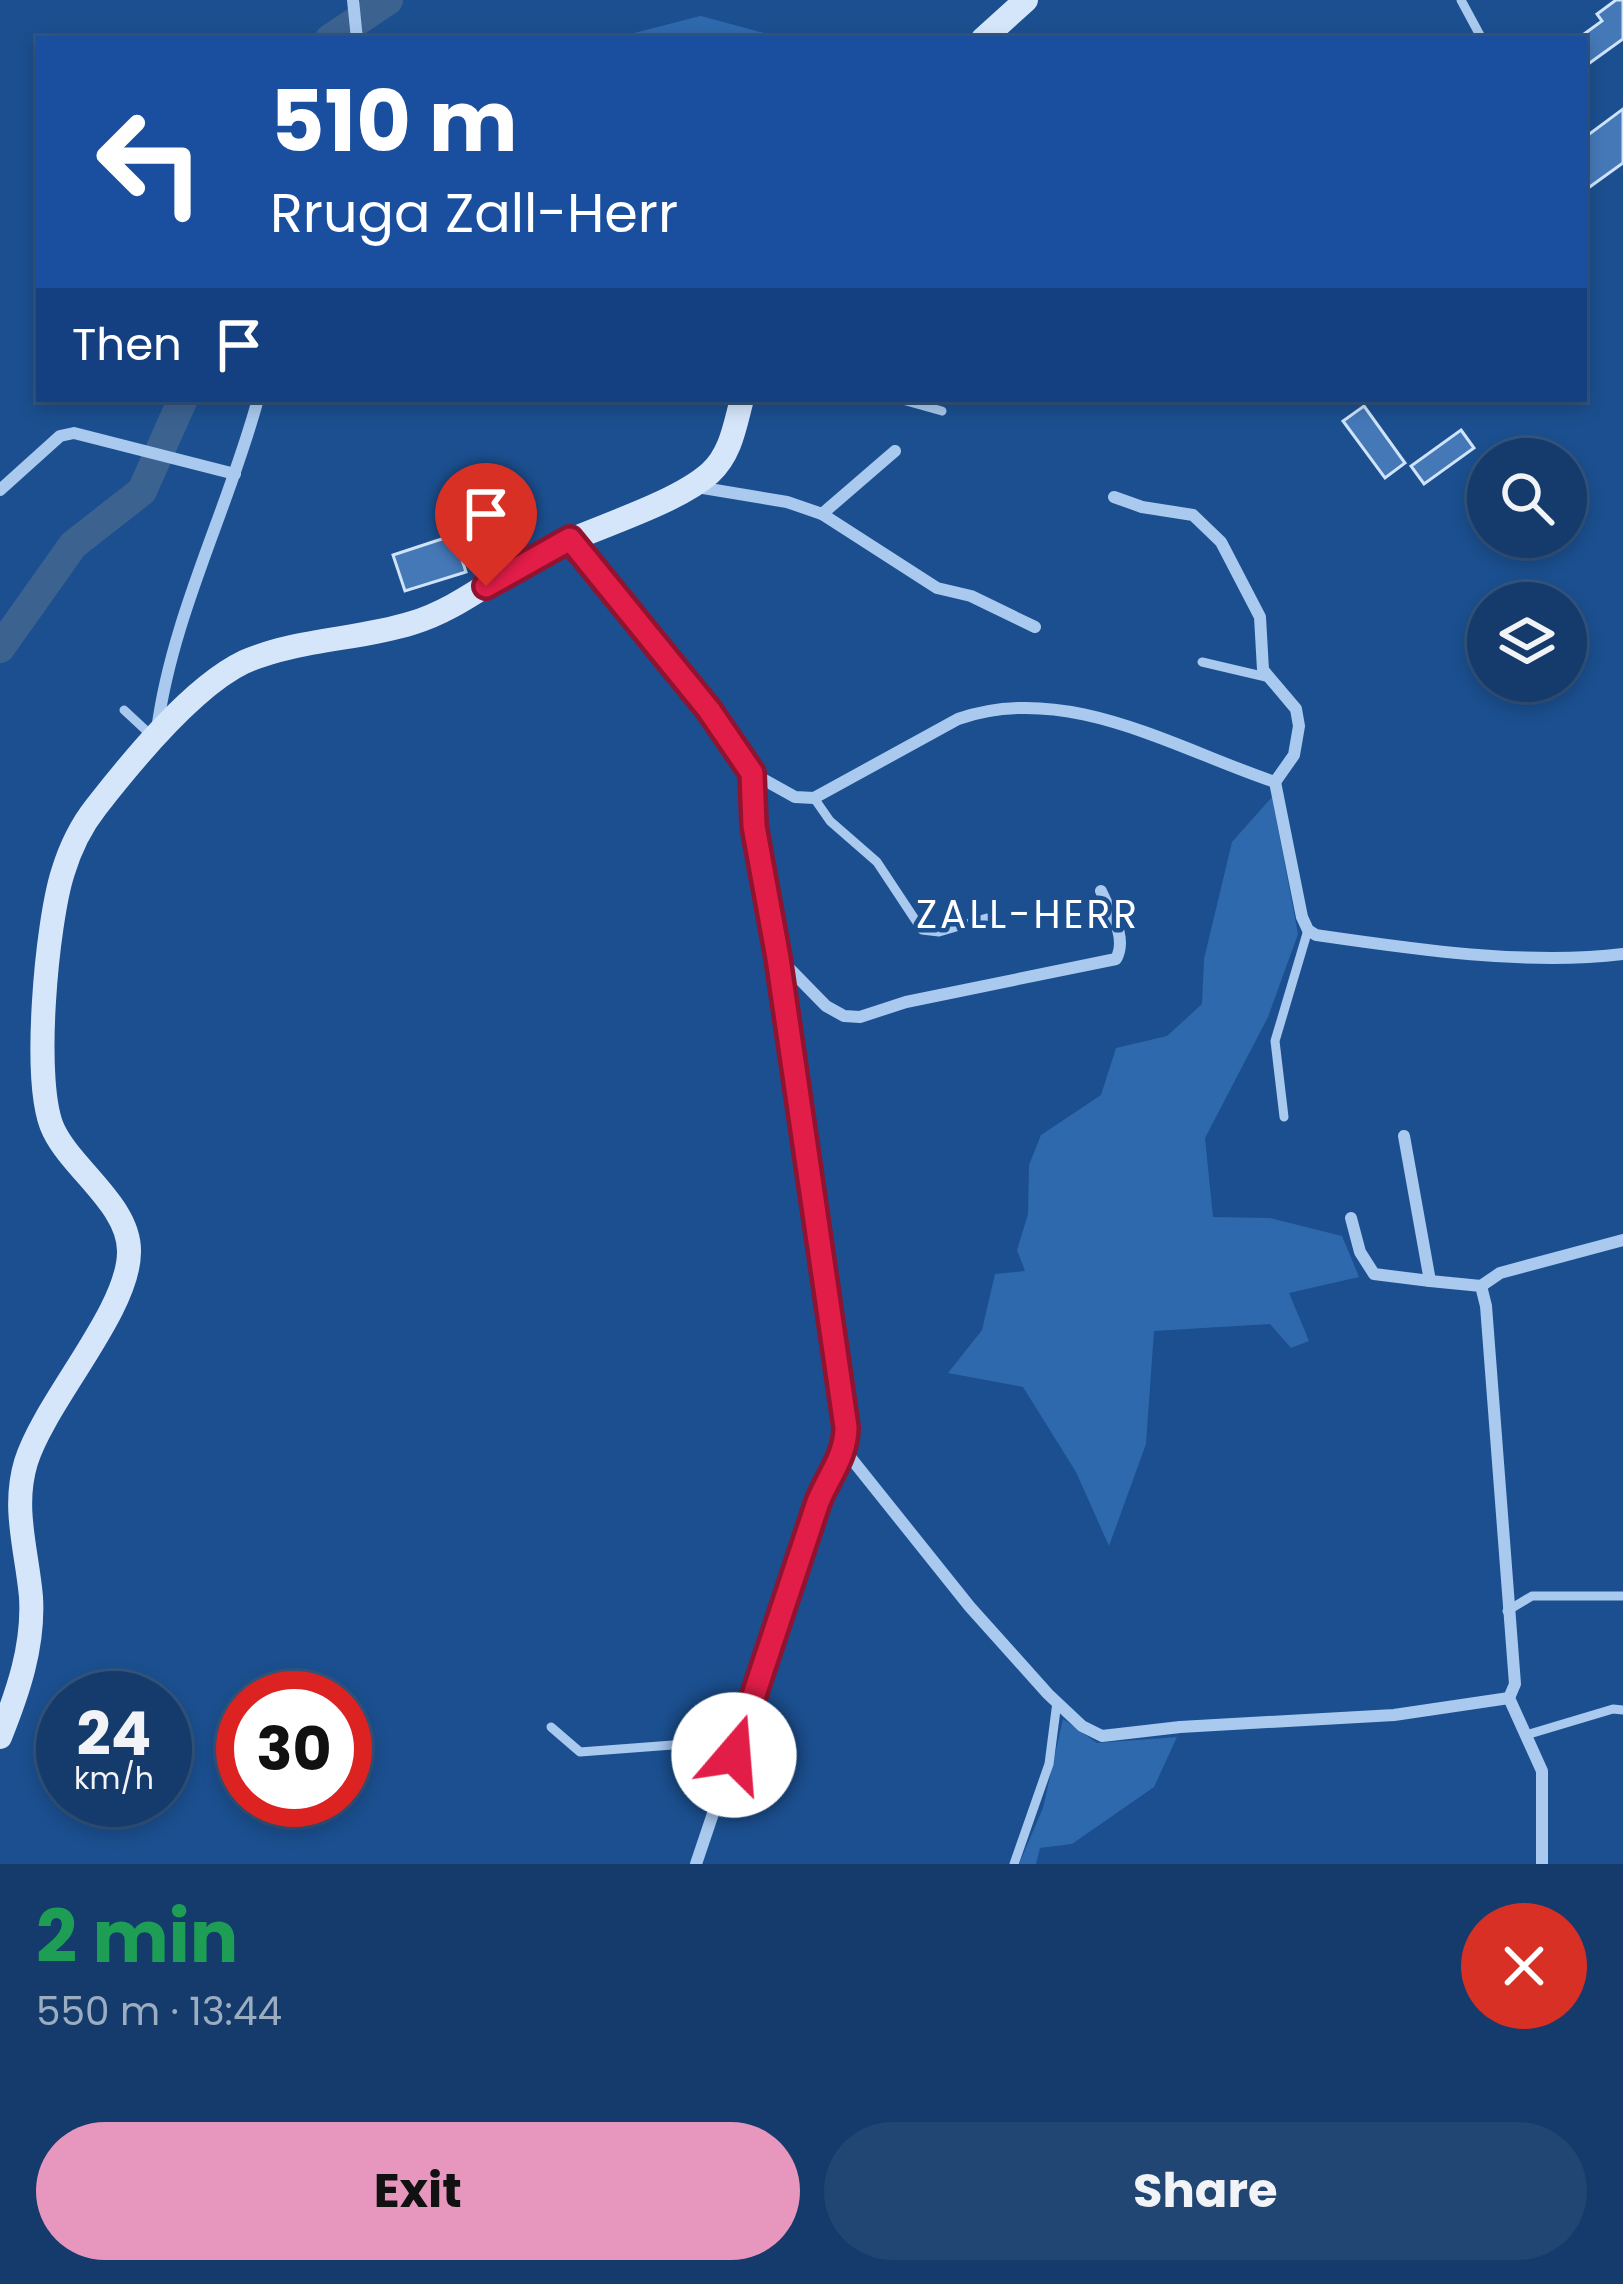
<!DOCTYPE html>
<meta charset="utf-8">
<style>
body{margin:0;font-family:Poppins,sans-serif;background:#214673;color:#f1f3f6;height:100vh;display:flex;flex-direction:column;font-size:45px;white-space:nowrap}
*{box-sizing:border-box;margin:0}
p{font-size:39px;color:#9dadc1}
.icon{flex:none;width:66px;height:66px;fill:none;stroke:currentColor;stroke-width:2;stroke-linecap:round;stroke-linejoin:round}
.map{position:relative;height:1864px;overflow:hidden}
.side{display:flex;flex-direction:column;background:#143b6b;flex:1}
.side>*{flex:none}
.top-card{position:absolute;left:36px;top:36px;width:1551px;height:366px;border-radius:0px;box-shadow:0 6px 18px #0003,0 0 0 3px #33557e;background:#1a4fa0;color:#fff;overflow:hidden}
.tools{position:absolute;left:1467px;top:438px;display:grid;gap:24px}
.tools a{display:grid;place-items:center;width:120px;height:120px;border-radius:50%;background:#143b6b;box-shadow:0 6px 18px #0003,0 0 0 3px #33557e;font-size:60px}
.speed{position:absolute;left:36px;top:1671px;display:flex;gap:24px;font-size:60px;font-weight:700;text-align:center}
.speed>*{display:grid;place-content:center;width:156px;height:156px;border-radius:50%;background:#143b6b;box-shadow:0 6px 18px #0003,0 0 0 3px #33557e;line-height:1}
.speed small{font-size:30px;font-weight:400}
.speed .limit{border:18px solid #d22;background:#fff;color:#111}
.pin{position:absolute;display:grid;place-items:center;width:102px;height:102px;color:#fff;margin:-123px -51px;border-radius:50% 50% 50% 0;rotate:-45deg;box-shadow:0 0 12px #0007}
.pin .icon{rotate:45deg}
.me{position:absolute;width:132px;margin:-66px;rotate:18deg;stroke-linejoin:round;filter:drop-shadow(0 0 9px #0008)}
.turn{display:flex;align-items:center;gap:42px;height:252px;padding:0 36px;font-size:54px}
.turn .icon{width:156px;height:156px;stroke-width:2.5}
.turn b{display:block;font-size:84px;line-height:102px}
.then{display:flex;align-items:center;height:114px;padding:0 36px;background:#0003;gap:24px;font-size:45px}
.round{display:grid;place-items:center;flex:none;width:126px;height:126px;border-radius:63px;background:#214673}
.head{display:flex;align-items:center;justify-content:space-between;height:204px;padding:0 36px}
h1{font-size:72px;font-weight:700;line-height:90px;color:#1e9e55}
.primary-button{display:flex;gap:24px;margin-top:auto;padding:24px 36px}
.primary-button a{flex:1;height:138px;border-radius:72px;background:#e797bd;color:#111;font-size:48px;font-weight:700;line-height:138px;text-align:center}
.primary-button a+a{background:#214673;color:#f1f3f6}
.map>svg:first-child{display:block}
.green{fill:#2e69ad}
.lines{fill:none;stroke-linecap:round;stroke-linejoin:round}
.river{stroke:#3c6290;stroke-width:30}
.building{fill:#4478b7;stroke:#cfe3fa;stroke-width:3}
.lane{stroke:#a9c9ee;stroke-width:9}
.street{stroke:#a9c9ee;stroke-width:12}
.secondary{stroke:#d6e6fa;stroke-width:24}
.route-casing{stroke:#92132f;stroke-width:30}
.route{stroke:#e11d48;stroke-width:21}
.labels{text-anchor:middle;stroke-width:9;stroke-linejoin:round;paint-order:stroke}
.quarter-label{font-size:39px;letter-spacing:3px;fill:#fff;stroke:#1b4f8f}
</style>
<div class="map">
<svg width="1623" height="1864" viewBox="0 0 1623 1864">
<rect width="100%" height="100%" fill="#1b4f8f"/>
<!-- green -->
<g class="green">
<path d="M701 16 786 39H611L700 16Z"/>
<path d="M1272 797 1298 934 1268 1017 1205 1138 1213 1217 1270 1218 1342 1236 1359 1277 1289 1293 1309 1341 1291 1348 1270 1324 1154 1331 1146 1444 1109 1546 1076 1472 1023 1387 948 1373 982 1330 995 1274 1025 1271 1017 1250 1028 1214 1029 1165 1041 1135 1101 1095 1116 1048 1167 1036 1202 1004 1204 959 1232 842Z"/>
<path d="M1063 1719 1097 1743 1177 1737 1154 1787 1072 1844 1040 1848 1036 1864H1019L1043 1808Z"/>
</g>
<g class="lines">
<!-- river -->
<g class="river">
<path d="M330 39 388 0"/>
<path d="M0 648 73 545 142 491 183 399"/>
</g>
</g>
<!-- building -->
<g class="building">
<path d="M1616 0H1623V39L1584 67V34L1602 21 1597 14Z"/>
<path d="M1623 109V163L1584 191V138Z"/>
<path d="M1364 406 1405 463 1385 478 1343 421Z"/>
<path d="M1461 430 1474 448 1424 484 1411 466Z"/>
<path d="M454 535 466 572 405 591 393 555Z"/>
</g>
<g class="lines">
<!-- lane -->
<g class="lane">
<path d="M1461 0 1482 39"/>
<path d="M899 399 942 411"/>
<path d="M1202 662 1266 677"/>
<path d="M124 710 152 736"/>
<path d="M814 798 830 821 877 862 922 930 939 932 987 918"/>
<path d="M1284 1117 1275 1041 1308 930"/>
<path d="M1507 1611 1532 1596H1623"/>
<path d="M551 1727 580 1752 739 1740"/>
<path d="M1526 1735 1613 1709 1623 1710"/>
<path d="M1014 1864 1049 1764 1057 1702"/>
</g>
<!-- street -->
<g class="street">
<path d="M353 0 357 39"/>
<path d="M697 487 787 502 822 514 937 588 971 596 1035 627"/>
<path d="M0 490 60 436 74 433 235 474"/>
<path d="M822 514 895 451"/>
<path d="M571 540 709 710 752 773 754 826 778 958 846 1427C846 1456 829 1475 818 1502L696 1864"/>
<path d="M157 730C172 616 228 510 258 399"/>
<path d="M752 773 795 797 814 798 958 719C1066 681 1176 749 1275 782L1294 755 1299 726 1296 709 1263 670 1260 617 1221 542 1193 515 1142 507 1114 497"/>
<path d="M1275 782 1302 917 1308 930 1316 935C1412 949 1527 966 1623 954"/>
<path d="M781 960 826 1006 844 1016 860 1017 906 1002 1116 959C1128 937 1110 912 1101 891"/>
<path d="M1351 1218 1360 1252 1374 1274 1430 1281"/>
<path d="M1481 1286 1500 1273 1623 1240"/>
<path d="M846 1452 970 1607 1048 1694 1082 1726 1102 1736 1180 1727 1394 1715 1509 1698 1515 1684 1486 1306 1481 1286 1430 1281 1404 1136"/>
<path d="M1509 1698 1542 1771V1864"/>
</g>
<!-- secondary -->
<g class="secondary">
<path d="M983 39 1026 0"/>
<path d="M0 1737C18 1692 34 1646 31 1597 27 1551 12 1508 26 1462 45 1401 129 1311 129 1252 130 1206 73 1170 54 1131 31 1086 47 921 63 872 70 849 81 826 96 807 131 762 192 687 244 662 296 639 358 640 412 623 459 609 495 576 539 554 586 530 673 506 710 473 731 454 735 425 742 399"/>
</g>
</g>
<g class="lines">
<defs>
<path id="route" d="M486 586 570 539 709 710 752 773 754 826 778 958 846 1427C846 1456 829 1475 818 1502L734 1755"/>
</defs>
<!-- route casing -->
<use href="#route" class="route-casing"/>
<!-- route -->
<use href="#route" class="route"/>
</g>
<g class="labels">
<!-- quarter labels -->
<g class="quarter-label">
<text x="1028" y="928">ZALL-HERR</text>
</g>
</g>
</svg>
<div class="tools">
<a><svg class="icon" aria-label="search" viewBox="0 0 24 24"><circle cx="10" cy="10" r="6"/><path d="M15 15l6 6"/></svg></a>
<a><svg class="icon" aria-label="layers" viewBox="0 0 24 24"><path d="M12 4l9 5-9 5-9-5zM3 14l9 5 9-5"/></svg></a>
</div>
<div class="speed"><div>24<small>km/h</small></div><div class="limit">30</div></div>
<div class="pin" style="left:486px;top:586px;background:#d93025"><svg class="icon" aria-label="arrive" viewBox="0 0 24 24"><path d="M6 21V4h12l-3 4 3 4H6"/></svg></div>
<svg class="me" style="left:734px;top:1755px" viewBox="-20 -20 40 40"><circle r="19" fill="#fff"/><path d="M0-13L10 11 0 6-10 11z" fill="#e11d48"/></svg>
<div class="top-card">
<div class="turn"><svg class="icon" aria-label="left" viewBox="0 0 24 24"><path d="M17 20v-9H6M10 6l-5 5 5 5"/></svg><div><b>510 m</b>Rruga Zall-Herr</div></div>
<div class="then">Then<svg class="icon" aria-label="arrive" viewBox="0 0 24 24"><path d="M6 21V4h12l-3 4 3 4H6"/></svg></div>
</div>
</div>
<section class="side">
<div class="head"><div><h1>2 min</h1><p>550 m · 13:44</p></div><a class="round" style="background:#d93025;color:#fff"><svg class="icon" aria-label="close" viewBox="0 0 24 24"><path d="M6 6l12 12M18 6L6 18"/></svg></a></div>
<div class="primary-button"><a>Exit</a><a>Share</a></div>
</section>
